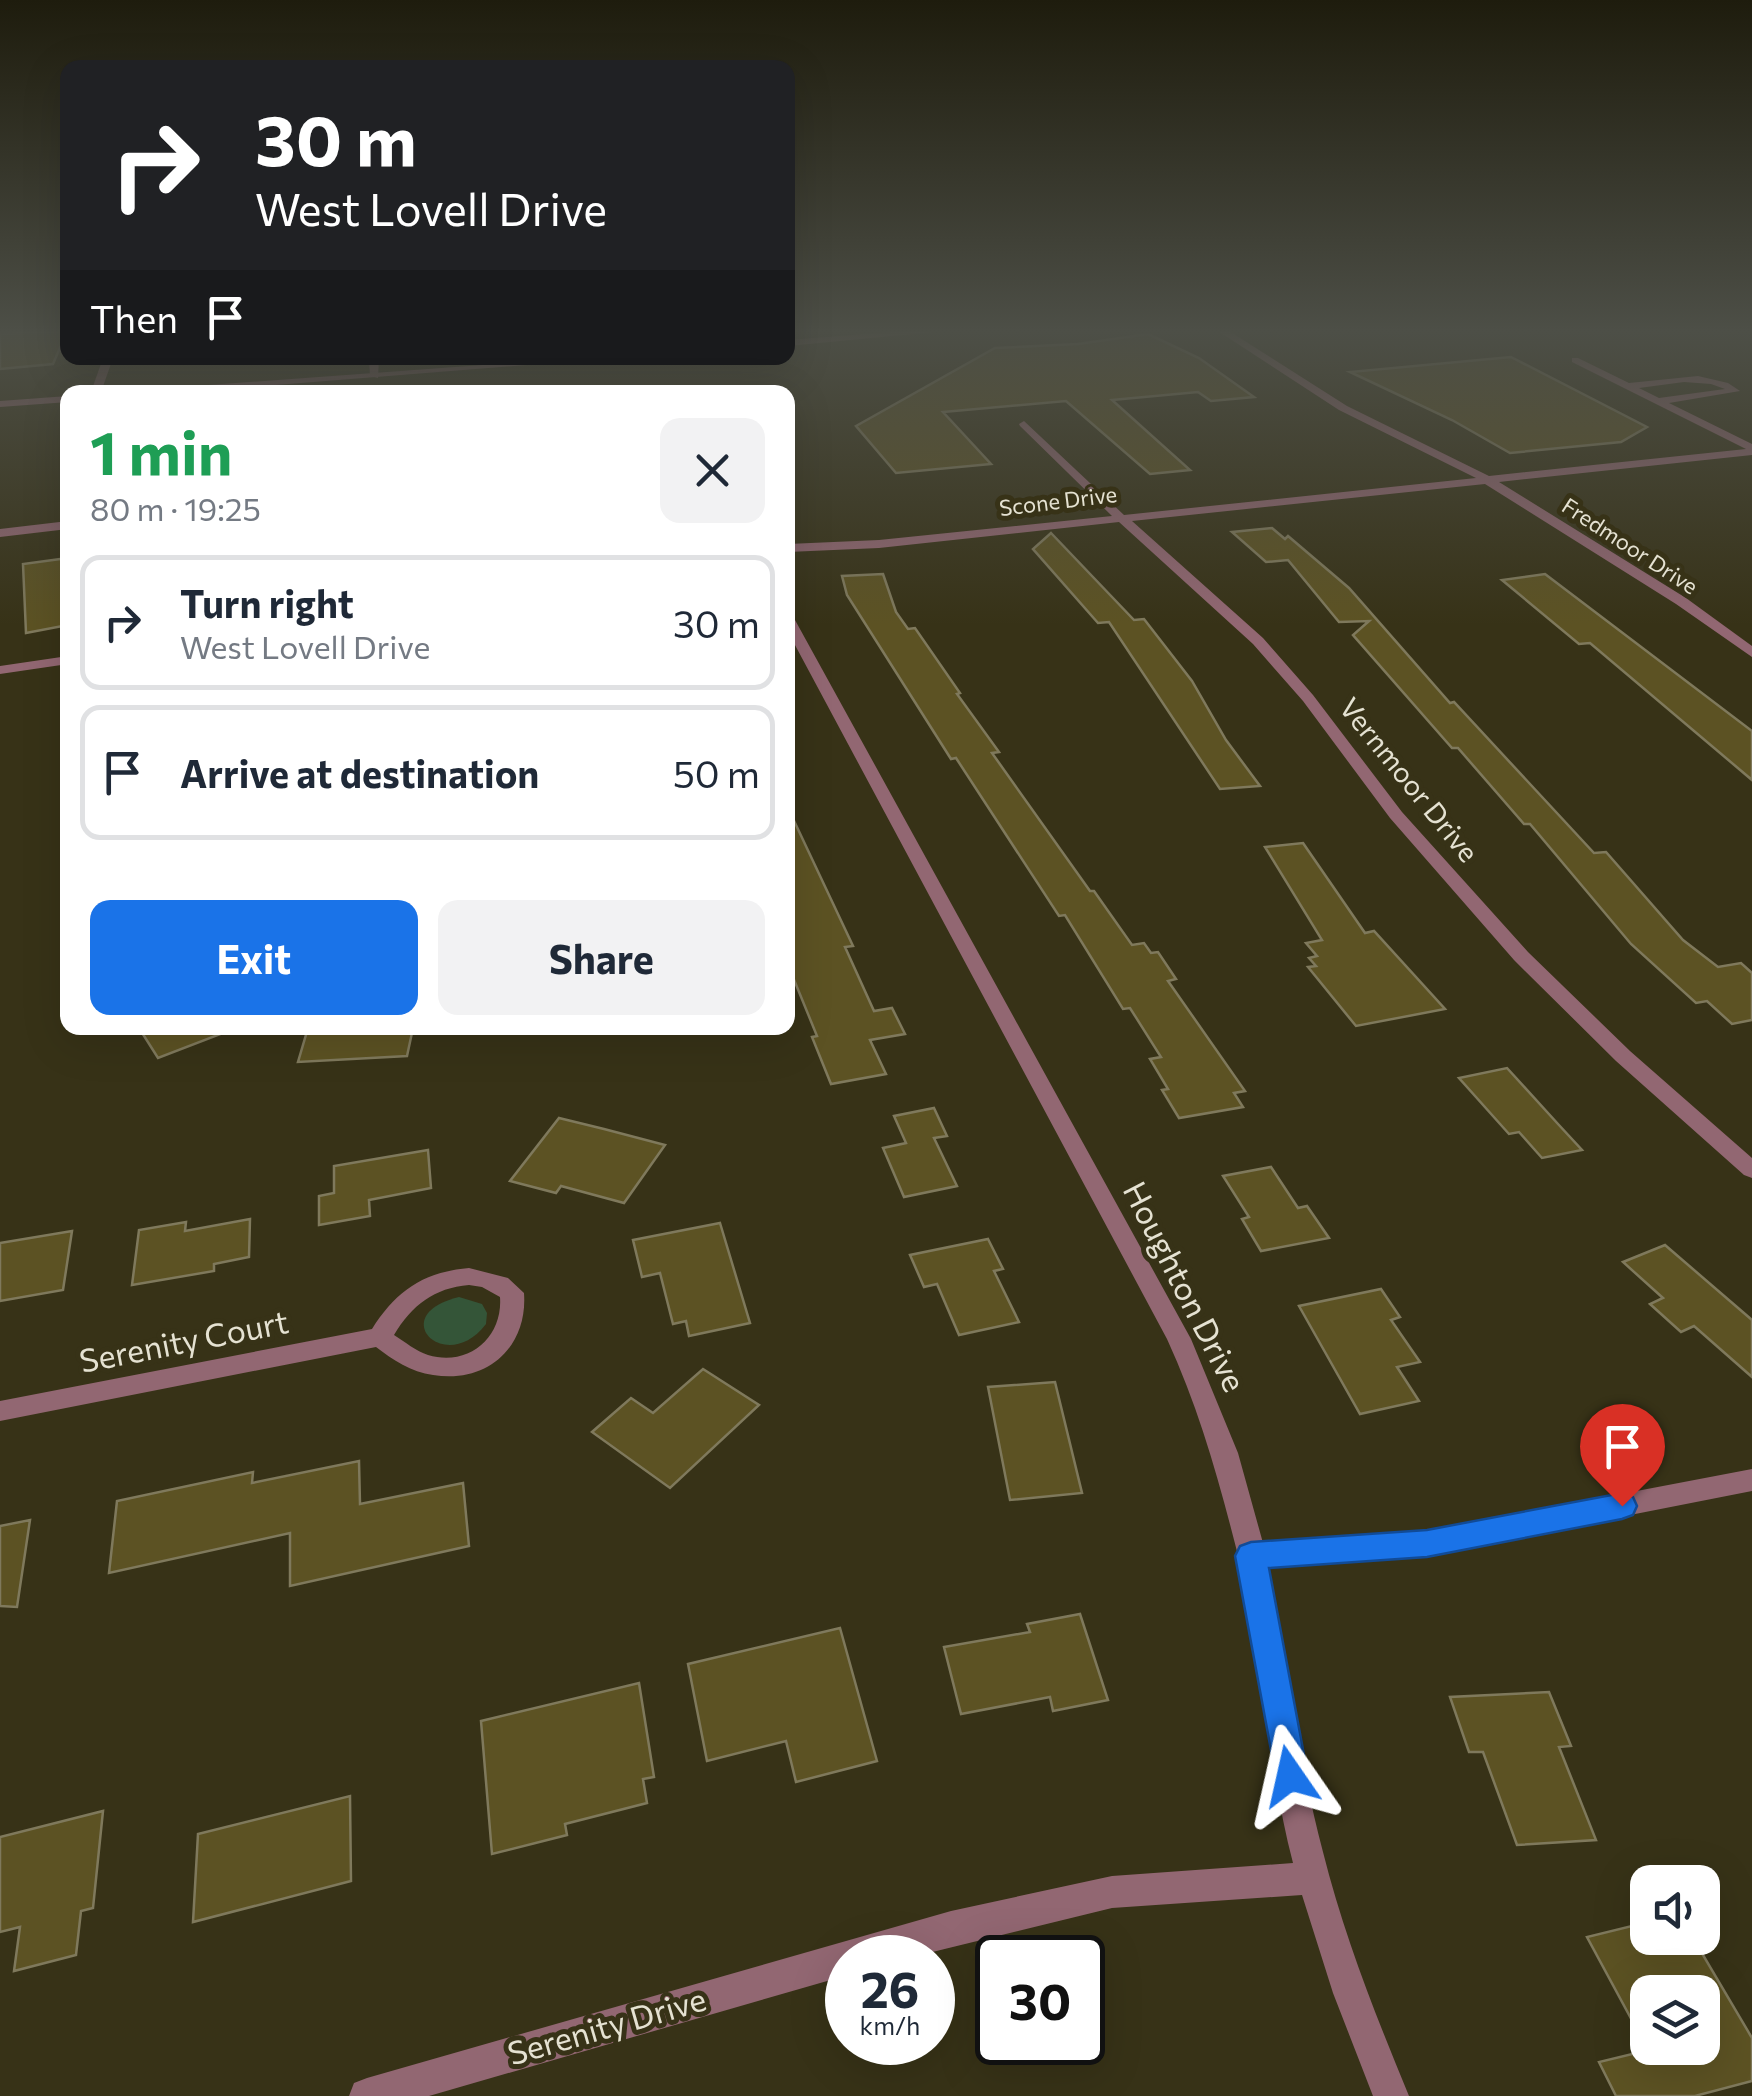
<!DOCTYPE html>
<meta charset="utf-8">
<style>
body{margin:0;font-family:Commissioner,sans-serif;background:#f2f2f3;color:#1f2937;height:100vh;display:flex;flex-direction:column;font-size:38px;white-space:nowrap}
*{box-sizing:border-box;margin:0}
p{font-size:32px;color:#747a83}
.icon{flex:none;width:55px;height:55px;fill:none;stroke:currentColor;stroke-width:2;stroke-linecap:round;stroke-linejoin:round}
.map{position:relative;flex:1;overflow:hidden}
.details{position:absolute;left:60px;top:385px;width:735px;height:650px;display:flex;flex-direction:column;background:#fff;border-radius:20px;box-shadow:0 10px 40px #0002}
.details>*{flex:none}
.top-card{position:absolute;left:60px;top:60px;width:735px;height:305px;border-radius:20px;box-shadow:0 10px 40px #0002;background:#202124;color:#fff;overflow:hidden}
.buttons{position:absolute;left:1630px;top:1865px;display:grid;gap:20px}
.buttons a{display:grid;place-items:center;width:90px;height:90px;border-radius:20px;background:#fff;box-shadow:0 10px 40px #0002;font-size:50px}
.speed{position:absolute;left:825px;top:1935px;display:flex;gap:20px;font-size:50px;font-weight:700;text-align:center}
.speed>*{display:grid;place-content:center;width:130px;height:130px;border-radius:50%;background:#fff;box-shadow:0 10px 40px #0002;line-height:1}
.speed small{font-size:25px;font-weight:400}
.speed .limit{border:5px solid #111;border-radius:15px;background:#fff;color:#111}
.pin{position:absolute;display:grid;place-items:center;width:85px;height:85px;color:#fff;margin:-102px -42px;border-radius:50% 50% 50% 0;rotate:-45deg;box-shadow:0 0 10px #0007}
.pin .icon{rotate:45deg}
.me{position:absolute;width:110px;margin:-55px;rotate:349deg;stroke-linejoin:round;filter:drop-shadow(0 0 8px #0008)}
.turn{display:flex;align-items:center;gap:35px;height:210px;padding:0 30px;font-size:45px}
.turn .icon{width:130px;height:130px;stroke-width:2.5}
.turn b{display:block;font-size:70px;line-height:85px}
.then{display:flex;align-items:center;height:95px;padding:0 30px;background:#0003;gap:20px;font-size:38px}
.round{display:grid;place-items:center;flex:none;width:105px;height:105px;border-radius:20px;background:#f2f2f3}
.headline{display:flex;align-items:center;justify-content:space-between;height:170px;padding:0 30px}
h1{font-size:60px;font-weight:700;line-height:75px;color:#1e9e55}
.button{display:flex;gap:20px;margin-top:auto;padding:20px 30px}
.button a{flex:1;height:115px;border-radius:20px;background:#1a73e8;color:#fff;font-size:40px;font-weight:700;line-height:115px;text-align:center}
.button a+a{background:#f2f2f3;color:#1f2937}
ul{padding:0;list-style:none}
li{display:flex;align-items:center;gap:30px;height:135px;margin:0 20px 15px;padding:0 10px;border:5px solid #e0e1e3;border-radius:20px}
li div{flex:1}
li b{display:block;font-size:38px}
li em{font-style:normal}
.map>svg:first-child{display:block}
.green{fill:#345538}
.building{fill:#5c5223;stroke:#7f795c;stroke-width:2.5}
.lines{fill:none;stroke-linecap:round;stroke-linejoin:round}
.minor{fill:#926772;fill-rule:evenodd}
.tertiary{fill:#926772;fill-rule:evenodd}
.route{fill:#1a73e8;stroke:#114b97;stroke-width:2.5}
.labels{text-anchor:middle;stroke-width:10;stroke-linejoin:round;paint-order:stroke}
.far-street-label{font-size:22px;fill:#e5e2d2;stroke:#373217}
.street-label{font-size:28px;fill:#e5e2d2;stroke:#373217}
.near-street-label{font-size:32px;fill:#e5e2d2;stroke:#373217}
</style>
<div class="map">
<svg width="1752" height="2096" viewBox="0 0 1752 2096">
<rect width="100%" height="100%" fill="#373217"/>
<!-- green -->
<path class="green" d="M459 1297 482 1304 487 1313 486 1324C446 1377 384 1315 459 1297Z"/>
<!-- building -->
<g class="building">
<path d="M67 331 53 364 0 369V334Z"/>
<path d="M1148 334 1199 358 1254 397 1211 401 1198 392 1112 400 1190 470 1150 474 1066 401 943 412 991 464 896 473 856 426 995 348 1078 344Z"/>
<path d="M1511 357 1647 427 1621 442 1510 453 1452 420 1350 372Z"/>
<path d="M1272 528 1285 539 1288 536 1349 588 1450 703 1454 702 1594 853 1606 852 1683 940 1718 967 1741 963 1752 973V1020L1732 1024 1707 1001 1696 1003 1631 944 1530 824H1524L1458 748H1452L1353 635 1369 621 1339 622 1288 560 1266 562 1232 532Z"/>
<path d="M1051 533 1134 620 1144 619 1192 681 1226 740 1260 786 1220 789 1109 622 1098 623 1033 549Z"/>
<path d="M68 558V625L26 633 23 564Z"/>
<path d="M883 574 896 612 908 629 915 628 960 693 957 694 999 752 992 753 1090 891H1094L1132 945 1144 943 1151 953 1158 952 1176 979 1168 981 1245 1091 1234 1093 1243 1107 1179 1118 1162 1090 1168 1089 1150 1059 1161 1057 1130 1008 1123 1009 1065 915 1059 916 956 758 951 759 847 595 842 576Z"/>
<path d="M1545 574 1752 731V780L1590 643 1579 644 1502 580Z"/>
<path d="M788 808 853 946 845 947 874 1011 892 1008 905 1034 870 1040 886 1074 831 1084 812 1037 817 1036 788 965Z"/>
<path d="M1303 843 1365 933 1374 931 1445 1009 1356 1026 1308 967 1316 966 1309 958 1317 956 1306 943 1322 940 1265 847Z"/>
<path d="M139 1028H231V1030L158 1058Z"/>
<path d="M308 1028H413L407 1056 298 1062Z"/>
<path d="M1507 1068 1558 1124 1582 1150 1542 1158 1519 1132 1509 1134 1459 1078Z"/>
<path d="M934 1108 947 1136 934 1138 957 1186 904 1197 883 1148 906 1143 894 1116Z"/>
<path d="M559 1118 604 1129 665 1145 624 1203 561 1186 556 1193 510 1181Z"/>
<path d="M428 1150 431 1188 369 1200 370 1216 319 1225V1196L334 1193V1166Z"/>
<path d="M1271 1167 1298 1208 1307 1206 1329 1238 1261 1251 1242 1219 1249 1217 1223 1176Z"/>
<path d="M250 1219 249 1257 214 1264V1271L132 1285 139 1230 186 1222 185 1231Z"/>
<path d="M720 1223 750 1323 689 1336 686 1321 673 1324 660 1273 642 1277 633 1240Z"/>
<path d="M72 1231 63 1290 0 1301V1243Z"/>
<path d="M988 1239 1003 1269 994 1271 1019 1322 959 1335 937 1284 924 1287 910 1255Z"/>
<path d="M1665 1245 1752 1320V1377L1694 1326 1681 1332 1650 1304 1663 1298 1623 1262Z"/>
<path d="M1381 1289 1400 1317 1391 1320 1420 1362 1397 1367 1419 1401 1360 1414 1299 1306Z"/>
<path d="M703 1369 759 1405 670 1488 592 1432 631 1398 653 1413Z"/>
<path d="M1055 1382 1082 1493 1010 1500 988 1387Z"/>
<path d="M359 1461 360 1504 463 1483 469 1546 290 1586V1533L109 1573 117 1501 253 1472 252 1483Z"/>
<path d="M30 1520 17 1607 0 1606V1526Z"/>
<path d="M1080 1614 1108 1700 1053 1711 1050 1697 961 1714 944 1647 1030 1632 1027 1624Z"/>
<path d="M840 1628 877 1761 796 1782 786 1741 707 1761 688 1664Z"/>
<path d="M639 1683 654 1777 643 1779 647 1803 565 1824 567 1835 492 1854 481 1721Z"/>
<path d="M1549 1692 1571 1746 1559 1747 1596 1840 1517 1845 1483 1752H1469L1450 1697Z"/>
<path d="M350 1796 351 1881 193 1922 198 1834Z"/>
<path d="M103 1811 93 1908 81 1911 76 1955 14 1971 20 1927 0 1932V1837Z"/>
<path d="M1648 1922V1938H1693L1752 2038V2081L1695 2096H1616L1599 2062 1657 2048H1702V1992H1648V2050L1587 1937Z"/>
</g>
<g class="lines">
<!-- minor -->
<g class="minor">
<path d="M1218 331H1229L1347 406 1489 476 1746 449 1572 362V358H1578L1629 383 1698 376 1728 383 1740 391 1669 403 1752 444V455L1499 482 1686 598 1752 646V657L1676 604 1485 484 1132 521 1263 638 1313 695 1402 812 1528 952 1630 1051 1752 1158V1178L1744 1175 1616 1061 1514 960 1390 818 1303 701 1253 644 1119 522 879 548 788 552V544L879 540 1112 516 1020 426 1019 424 1024 421 1124 515 1476 478 1339 410ZM1684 382 1711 384 1725 389 1659 398 1639 388Z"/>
<path d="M103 358H113L101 392H91Z"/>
<path d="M369 358H379L378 378 370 376Z"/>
<path d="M68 521V529L0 537V529Z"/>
<path d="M788 616 795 620 1191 1339 1238 1453 1263 1543 1427 1531 1752 1469V1491L1427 1555 1268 1567C1287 1662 1298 1758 1323 1852 1344 1936 1376 2016 1409 2096H1373L1333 1993 1302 1895 1112 1908 908 1958H848V1975L429 2096H349L354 2083 367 2078 951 1911 1112 1876 1293 1863C1267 1764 1264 1660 1240 1563 1220 1485 1201 1413 1167 1339L788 632Z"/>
<path d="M68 656V664L0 674V666Z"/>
<path d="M469 1268 508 1278 524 1293C528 1347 487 1384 433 1375 411 1372 393 1360 376 1347L0 1421V1401L372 1329C396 1291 423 1272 469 1268ZM469 1285 482 1287 500 1297C503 1337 469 1367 428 1355 416 1351 405 1342 394 1335 412 1305 434 1288 469 1285Z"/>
</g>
<!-- tertiary -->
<g class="tertiary">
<path d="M903 331H944L788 346V340Z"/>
<path d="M577 358H613L187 392H149L154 389Z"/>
<path d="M68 396V402L0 407V401Z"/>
</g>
</g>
<!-- sky -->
<linearGradient id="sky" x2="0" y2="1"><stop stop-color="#1e1c0d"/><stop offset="0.53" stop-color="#4d4f47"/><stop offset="1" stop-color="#4d4f47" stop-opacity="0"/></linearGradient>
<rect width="1752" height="625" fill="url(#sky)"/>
<!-- route -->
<path class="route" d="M1622 1493 1633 1497 1637 1506 1633 1515 1622 1519 1427 1557 1269 1568 1308 1776 1303 1788 1290 1793 1278 1788 1235 1556 1240 1546 1251 1542 1427 1530Z"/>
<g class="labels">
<!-- far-street labels -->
<g class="far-street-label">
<text transform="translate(1058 501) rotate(-7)" y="8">Scone Drive</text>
<text transform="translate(1630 546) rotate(33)" y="8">Fredmoor Drive</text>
</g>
<!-- street labels -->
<g class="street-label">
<text transform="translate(1409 780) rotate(51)" y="10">Vernmoor Drive</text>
</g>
<!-- near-street labels -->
<g class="near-street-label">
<text transform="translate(1184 1287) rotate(63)" y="11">Houghton Drive</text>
<text transform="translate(184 1342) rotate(-11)" y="11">Serenity Court</text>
<text transform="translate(607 2027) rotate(-16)" y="11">Serenity Drive</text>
</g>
</g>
</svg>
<div class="buttons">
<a><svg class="icon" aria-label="sound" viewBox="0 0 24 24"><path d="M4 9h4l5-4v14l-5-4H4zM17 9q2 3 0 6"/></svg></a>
<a><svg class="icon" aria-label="layers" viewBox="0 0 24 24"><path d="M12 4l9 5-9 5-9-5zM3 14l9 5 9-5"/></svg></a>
</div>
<div class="speed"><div>26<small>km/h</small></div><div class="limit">30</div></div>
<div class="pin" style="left:1622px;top:1506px;background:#d93025"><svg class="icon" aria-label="arrive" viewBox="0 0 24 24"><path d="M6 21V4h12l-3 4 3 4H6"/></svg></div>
<svg class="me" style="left:1290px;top:1776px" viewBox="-20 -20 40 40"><path d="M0-17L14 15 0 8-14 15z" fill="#1a73e8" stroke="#fff" stroke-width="4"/></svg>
<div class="top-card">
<div class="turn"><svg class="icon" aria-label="right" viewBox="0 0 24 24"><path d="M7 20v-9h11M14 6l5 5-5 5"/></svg><div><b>30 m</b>West Lovell Drive</div></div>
<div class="then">Then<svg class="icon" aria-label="arrive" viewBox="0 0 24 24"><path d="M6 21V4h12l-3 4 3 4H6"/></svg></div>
</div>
<section class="details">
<div class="headline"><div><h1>1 min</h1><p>80 m · 19:25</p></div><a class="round"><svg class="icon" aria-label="close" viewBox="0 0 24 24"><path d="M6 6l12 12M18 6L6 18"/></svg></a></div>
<ul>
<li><svg class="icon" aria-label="right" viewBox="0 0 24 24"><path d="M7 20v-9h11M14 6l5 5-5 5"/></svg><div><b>Turn right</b><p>West Lovell Drive</p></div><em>30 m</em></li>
<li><svg class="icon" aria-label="arrive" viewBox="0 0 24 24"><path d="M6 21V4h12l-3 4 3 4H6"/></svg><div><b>Arrive at destination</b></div><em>50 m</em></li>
</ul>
<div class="button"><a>Exit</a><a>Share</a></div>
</section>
</div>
